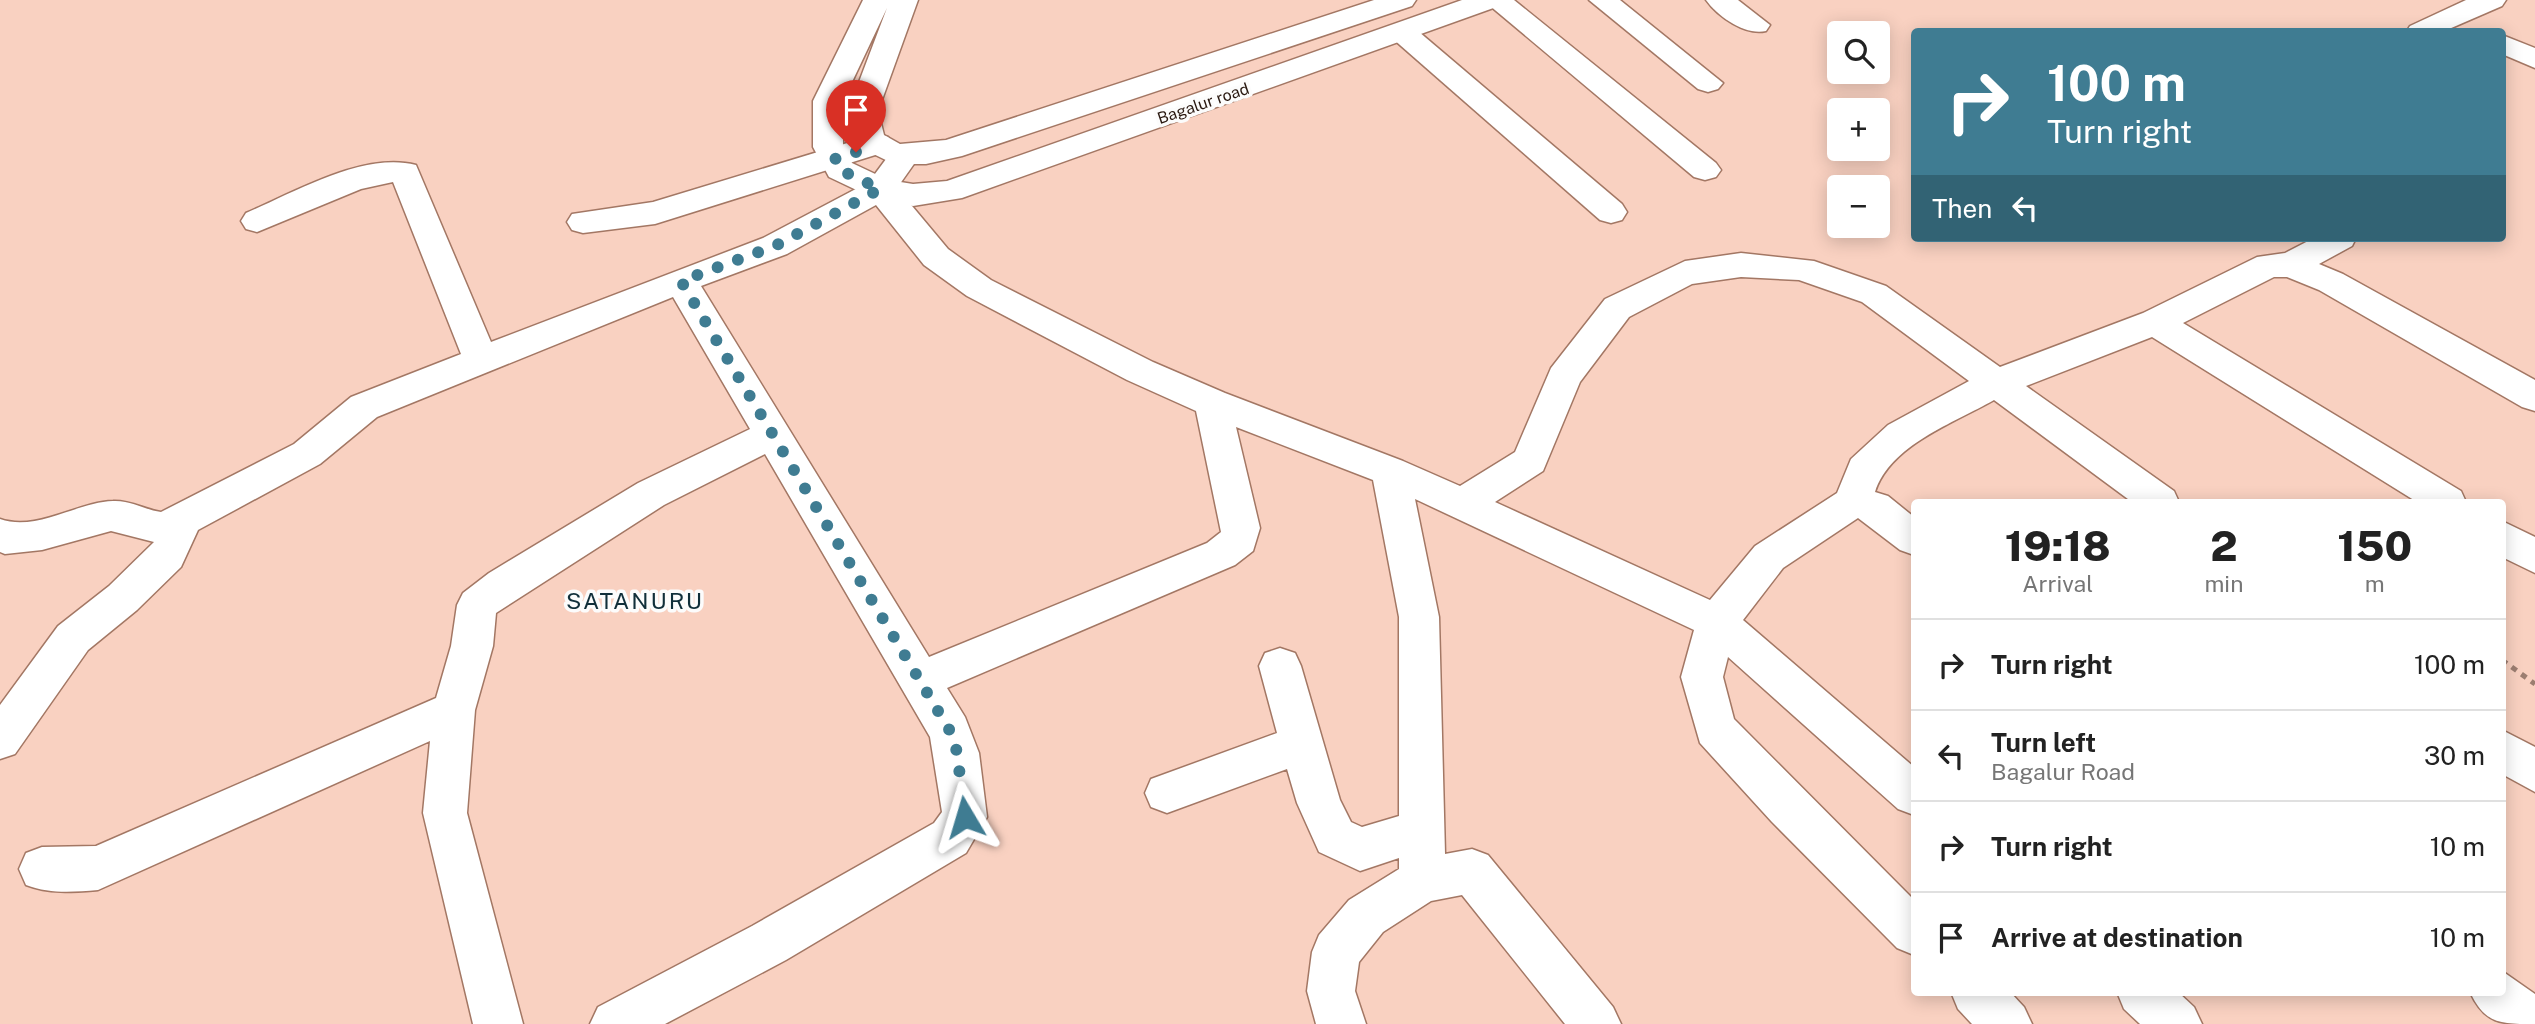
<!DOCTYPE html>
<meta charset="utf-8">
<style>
body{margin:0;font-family:"Public Sans",sans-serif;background:#f6f6f6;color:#222;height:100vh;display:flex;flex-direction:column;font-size:26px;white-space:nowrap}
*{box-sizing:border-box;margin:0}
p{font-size:23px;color:#767676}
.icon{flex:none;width:38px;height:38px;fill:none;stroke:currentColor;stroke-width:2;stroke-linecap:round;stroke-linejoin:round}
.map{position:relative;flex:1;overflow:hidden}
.panel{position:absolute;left:1911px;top:499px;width:595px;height:497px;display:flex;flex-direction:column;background:#fff;border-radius:7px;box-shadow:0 4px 18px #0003}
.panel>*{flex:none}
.banner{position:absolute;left:1911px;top:28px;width:595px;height:214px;border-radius:7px;box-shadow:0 4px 18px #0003;background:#3f7c92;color:#fff;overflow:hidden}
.controls{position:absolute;left:1827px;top:21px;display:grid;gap:14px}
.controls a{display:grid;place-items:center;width:63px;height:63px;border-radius:7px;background:#fff;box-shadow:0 4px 18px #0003;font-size:35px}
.pin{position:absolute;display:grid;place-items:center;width:60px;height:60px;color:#fff;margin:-72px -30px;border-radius:50% 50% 50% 0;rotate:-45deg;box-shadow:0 0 7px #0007}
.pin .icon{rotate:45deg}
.me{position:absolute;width:77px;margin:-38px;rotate:353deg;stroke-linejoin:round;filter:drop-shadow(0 0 5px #0008)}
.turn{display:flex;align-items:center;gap:24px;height:147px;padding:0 21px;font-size:32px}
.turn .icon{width:91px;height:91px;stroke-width:2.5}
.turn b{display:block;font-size:49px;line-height:60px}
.then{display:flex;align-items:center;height:66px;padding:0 21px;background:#0003;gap:14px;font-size:26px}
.eta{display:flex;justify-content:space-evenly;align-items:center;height:119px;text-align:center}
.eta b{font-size:42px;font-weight:800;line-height:49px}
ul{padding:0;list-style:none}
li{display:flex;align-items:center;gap:21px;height:91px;padding:0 21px;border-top:2px solid #e0e0e0}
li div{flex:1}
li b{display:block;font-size:26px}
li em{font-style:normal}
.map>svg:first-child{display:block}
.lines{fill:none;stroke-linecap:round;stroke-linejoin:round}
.minor-casing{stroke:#a37764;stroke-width:3}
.major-casing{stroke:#a37764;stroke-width:3}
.path{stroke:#9c7e71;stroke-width:5;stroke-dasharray:6 6;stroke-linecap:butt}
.minor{fill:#fff;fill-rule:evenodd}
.major{fill:#fff;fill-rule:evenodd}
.route{stroke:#3f7c92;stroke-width:12;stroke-dasharray:0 21.6}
.labels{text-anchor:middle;stroke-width:7;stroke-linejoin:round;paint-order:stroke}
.far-street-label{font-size:16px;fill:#291810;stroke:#fcfcfc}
.quarter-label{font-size:23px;letter-spacing:2px;fill:#112f3a;stroke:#fcfcfc}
</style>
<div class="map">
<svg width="2535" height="1024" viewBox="0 0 2535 1024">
<rect width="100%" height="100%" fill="#f9d1c1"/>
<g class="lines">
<defs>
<g id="minor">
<path d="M1483 0H1514L1716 163 1721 170 1716 177 1705 180 1694 177Z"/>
<path d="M1589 0H1620L1723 83 1718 89 1708 92 1698 89Z"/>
<path d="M1706 0H1738L1770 25 1766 31C1746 36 1718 17 1706 0Z"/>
<path d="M2466 0H2506L2502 6 2442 32H2406L2410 26Z"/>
<path d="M1402 23 1412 26 1622 204 1627 212 1622 220 1611 223 1600 220 1392 38 1388 32 1392 26Z"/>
<path d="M2502 35 2535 48V68L2502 54Z"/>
<path d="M877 134 888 137 892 144 888 151 655 224 583 233 572 230 567 222 572 214 653 202Z"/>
<path d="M906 144 917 147 921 154 897 188 948 249 991 280 1153 362 1225 393 1403 461 1460 486 1515 452 1551 368 1605 299 1685 261 1741 253 1814 261 1886 286 2000 367 2143 313 2257 257 2285 253 2314 238H2356L2352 246 2319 264 2343 274 2535 380V411L2522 407 2319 290 2287 277H2274L2183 323 2461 491 2466 502H2417L2152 337 2026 386 2174 491 2179 502H2132L1994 400C1954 423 1890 445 1875 492L1888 496 1914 517V555L1900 550 1858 518 1783 568 1743 620 1914 767V815L1898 809 1728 657 1723 677 1734 719 1914 900V955L1897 948 1772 822 1700 743 1681 677 1694 630 1415 499 1439 617 1445 854 1472 849 1488 855 1613 1007 1621 1024H1565L1462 895 1431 901 1383 932 1359 962 1355 991 1366 1024H1316L1307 991 1312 952 1319 935 1349 900 1399 869V858L1360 871 1319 852 1297 803 1287 769 1167 813 1151 807 1145 793 1151 779 1277 733 1259 666 1265 653 1280 648 1295 653 1301 666 1340 800 1351 822 1362 827 1399 816V617L1373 480 1236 427 1260 528 1253 551 1235 565 947 688 965 717 979 753 987 817 966 853 786 960 665 1024H590L598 1007 752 926 934 823 942 812 930 737 765 454 664 505 496 613 493 646 475 710 467 813 523 1024H473L423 813 430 741 98 890C72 892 50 894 26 885L19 869 26 853 42 847 96 846 436 698 451 646 457 605 463 593 489 573 638 483 750 429 673 297 377 417 320 464 198 530 181 567 137 610 88 650 15 754 0 759V705L58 626 109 586 154 542 111 531 42 550 5 554 0 552V519C37 532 77 502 113 501 131 500 145 510 161 512L294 444 351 397 461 354 393 182 361 189 257 232 246 229 241 221 246 213C293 193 364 151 416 165L491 342 763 238 869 182 895 147ZM876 205 924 265 967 296 1127 380 1196 411 1221 532 1207 543 929 657 701 286 787 254ZM1741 277 1799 280 1862 302 1969 381 1888 425 1851 459 1837 493 1755 546 1710 600 1495 502 1543 471 1580 382 1629 317 1692 284Z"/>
<path d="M2502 521 2535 537V573L2502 557Z"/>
<path d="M2502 730 2535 747V792L2502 774Z"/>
<path d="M2502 971 2535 994V1024C2500 1024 2485 1024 2470 992H2502Z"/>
<path d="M1951 992H2010L2024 1007 2032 1024H1972L1958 1009Z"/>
<path d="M2117 992H2178L2194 1007 2202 1024H2140L2124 1009Z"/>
</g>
<path id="major" d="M863 0H918L878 111 884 135 900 144 946 140 1374 0H1416L1412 6 962 156 926 164H894L859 147 855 140 848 111 887 8 843 101V147L852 163 888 180 913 184 947 181 1462 0H1503L1499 6 962 198 913 206 869 196 829 177 813 147V101Z"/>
</defs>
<!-- minor casing -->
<use href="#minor" class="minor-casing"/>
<!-- major casing -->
<use href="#major" class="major-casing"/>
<!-- path -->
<path class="path" d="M2502 660 2535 684"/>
<!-- minor -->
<use href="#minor" class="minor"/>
<!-- major -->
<use href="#major" class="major"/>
</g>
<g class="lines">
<!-- route -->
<path class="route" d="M856 152 835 159 840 170 880 189 775 246 681 281 950 731 957 752 965 817"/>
</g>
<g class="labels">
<!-- far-street labels -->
<g class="far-street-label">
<text transform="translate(1203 103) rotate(-19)" y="6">Bagalur road</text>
</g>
<!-- quarter labels -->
<g class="quarter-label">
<text x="635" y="609">SATANURU</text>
</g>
</g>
</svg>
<div class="controls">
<a><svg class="icon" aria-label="search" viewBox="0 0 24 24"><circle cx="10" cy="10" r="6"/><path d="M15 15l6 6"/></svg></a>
<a>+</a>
<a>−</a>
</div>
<div class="pin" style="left:856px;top:152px;background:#d93025"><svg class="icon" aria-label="arrive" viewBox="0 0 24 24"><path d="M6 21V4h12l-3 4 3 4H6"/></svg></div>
<svg class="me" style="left:965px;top:817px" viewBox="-20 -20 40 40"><path d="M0-17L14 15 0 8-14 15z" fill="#3f7c92" stroke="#fff" stroke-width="4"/></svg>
<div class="banner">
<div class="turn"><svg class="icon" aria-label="right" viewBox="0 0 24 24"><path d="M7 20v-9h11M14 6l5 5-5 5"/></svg><div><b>100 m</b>Turn right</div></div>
<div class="then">Then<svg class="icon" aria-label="left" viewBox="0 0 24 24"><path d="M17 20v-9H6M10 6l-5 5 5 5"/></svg></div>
</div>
<section class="panel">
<div class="eta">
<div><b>19:18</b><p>Arrival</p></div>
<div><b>2</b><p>min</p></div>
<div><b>150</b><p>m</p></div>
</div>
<ul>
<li><svg class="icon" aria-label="right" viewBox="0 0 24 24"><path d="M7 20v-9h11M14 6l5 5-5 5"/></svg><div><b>Turn right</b></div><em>100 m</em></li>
<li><svg class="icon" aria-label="left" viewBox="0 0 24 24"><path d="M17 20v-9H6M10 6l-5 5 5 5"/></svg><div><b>Turn left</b><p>Bagalur Road</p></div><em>30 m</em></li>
<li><svg class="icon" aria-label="right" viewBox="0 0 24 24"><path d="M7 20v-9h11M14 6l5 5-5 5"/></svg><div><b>Turn right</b></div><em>10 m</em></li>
<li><svg class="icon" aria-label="arrive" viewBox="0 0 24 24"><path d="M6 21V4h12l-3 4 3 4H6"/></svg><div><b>Arrive at destination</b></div><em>10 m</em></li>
</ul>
</section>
</div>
